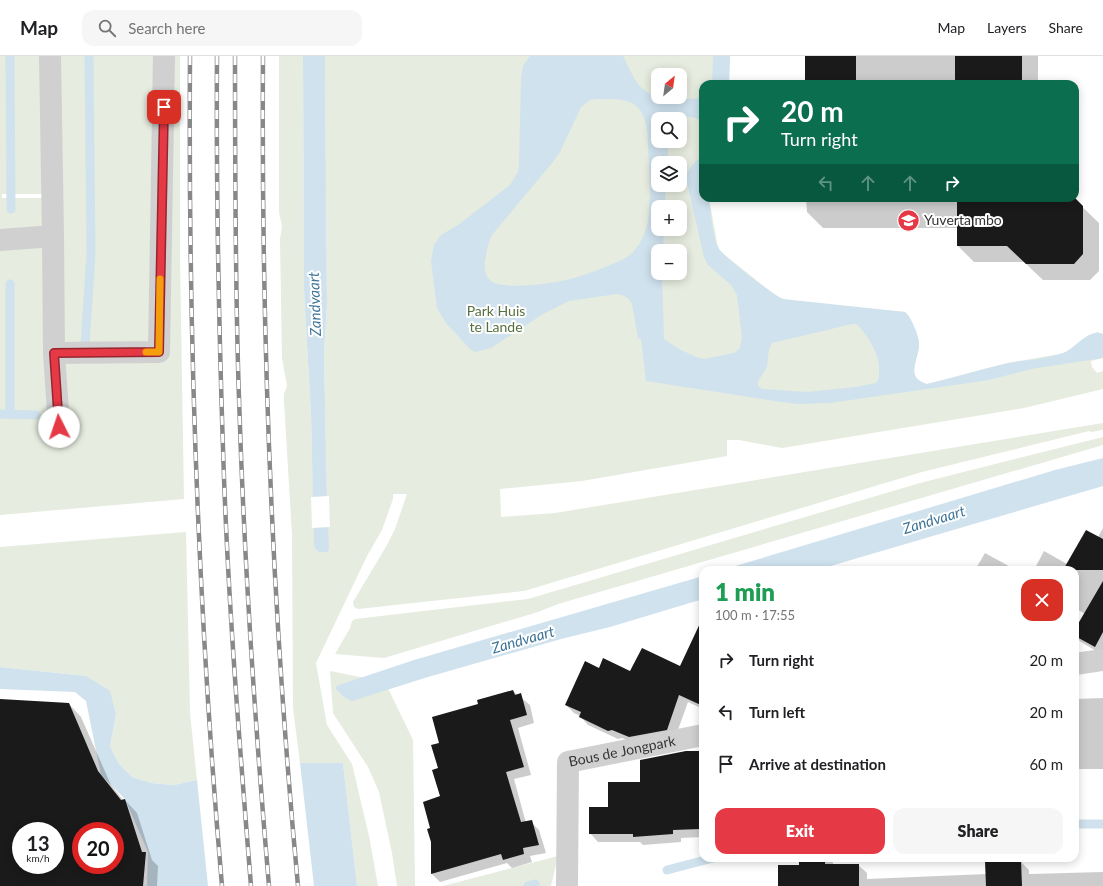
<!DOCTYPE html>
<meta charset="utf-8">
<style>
body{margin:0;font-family:Lato,sans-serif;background:#f6f6f6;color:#202124;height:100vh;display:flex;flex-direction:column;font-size:15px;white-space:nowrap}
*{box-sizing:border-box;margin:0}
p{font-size:13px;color:#757577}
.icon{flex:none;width:22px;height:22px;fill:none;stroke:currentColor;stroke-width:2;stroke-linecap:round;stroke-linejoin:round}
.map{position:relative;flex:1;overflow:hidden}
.panel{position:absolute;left:699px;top:510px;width:380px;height:296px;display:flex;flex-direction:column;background:#fff;border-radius:12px;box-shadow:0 2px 10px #0003}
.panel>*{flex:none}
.guide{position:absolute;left:699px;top:24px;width:380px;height:122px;border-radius:12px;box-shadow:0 2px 10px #0003;background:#0b6e4f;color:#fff;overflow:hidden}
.needle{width:26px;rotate:29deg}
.fabs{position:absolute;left:651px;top:12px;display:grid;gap:8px}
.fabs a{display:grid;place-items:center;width:36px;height:36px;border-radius:8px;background:#fff;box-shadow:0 2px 10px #0003;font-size:20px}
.speed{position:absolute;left:12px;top:766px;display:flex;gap:8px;font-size:20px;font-weight:700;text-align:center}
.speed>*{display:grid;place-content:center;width:52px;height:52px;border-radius:50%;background:#fff;box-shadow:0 2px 10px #0003;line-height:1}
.speed small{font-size:10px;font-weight:400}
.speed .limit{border:6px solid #d22;background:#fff;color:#111}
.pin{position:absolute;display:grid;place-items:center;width:34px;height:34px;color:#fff;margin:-17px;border-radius:8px;box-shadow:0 2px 6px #0006}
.me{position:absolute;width:44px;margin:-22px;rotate:356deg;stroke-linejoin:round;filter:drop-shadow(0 0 3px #0008)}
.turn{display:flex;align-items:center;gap:14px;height:84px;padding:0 16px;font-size:18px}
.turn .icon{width:52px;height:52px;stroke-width:2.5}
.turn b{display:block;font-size:28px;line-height:34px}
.lanes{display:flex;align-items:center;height:38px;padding:0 16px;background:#0003;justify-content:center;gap:20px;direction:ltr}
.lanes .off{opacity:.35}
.round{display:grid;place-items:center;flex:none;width:42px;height:42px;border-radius:12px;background:#f6f6f6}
.overview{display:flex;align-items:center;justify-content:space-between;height:68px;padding:0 16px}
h1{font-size:24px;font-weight:800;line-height:30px;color:#1e9e55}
.primary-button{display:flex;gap:8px;margin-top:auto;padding:8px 16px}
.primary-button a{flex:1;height:46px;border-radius:12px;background:#e63946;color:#fff;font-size:16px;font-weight:800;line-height:46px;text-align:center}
.primary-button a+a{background:#f6f6f6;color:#202124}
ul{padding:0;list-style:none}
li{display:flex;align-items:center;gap:12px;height:52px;padding:0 16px}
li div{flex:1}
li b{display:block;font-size:15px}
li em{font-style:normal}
header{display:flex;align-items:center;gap:24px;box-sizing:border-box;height:56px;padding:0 20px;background:#fff;border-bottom:1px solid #e0e0e0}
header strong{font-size:19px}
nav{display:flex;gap:22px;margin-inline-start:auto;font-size:14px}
.search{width:280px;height:36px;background:#f6f6f6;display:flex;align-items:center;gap:10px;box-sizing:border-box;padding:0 14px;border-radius:12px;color:#757577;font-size:15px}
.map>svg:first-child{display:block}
.green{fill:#e6ecdf;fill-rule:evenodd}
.water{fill:#cfe2ee;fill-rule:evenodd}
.pier{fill:#fff}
.shadow{fill:#0003;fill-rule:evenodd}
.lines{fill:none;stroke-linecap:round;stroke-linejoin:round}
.stream{stroke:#cfe2ee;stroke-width:9}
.building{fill:#1a1a1a;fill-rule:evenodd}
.minor{stroke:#d0d0d0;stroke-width:22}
.rail-casing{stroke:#888;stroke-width:4.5}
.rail{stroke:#fff;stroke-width:3;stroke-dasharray:9;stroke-linecap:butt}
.route-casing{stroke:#96252e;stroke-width:10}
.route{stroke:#e63946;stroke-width:7}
.slow{stroke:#f59e0b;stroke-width:7}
.labels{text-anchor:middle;stroke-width:4;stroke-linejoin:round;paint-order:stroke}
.poi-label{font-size:14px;fill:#333;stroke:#fff;text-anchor:start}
.park-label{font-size:14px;fill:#56703f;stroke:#fff}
.street-label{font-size:14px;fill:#333;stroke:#fff}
.water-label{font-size:15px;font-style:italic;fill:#3f7597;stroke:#fff}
</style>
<header>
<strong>Map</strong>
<div class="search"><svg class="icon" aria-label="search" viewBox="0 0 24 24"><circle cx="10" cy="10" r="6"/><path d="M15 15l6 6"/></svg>Search here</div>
<nav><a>Map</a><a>Layers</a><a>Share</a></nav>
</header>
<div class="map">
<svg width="1103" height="830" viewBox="0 0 1103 830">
<rect width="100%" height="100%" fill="#fff"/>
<!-- green -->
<g class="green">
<path d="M0 0H41L43 138H2V142H55L52 0H180V205L184 443 0 459Z"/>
<path d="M279 0H303L304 234 311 359 314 477 327 441 324 297 327 249 325 0H730L729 28H703V142H709L718 192 721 196 770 235 778 241 790 245 905 256C910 260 911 265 913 270 916 276 919 281 919 288 919 305 903 320 927 328L1008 307 1060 298 1069 295 1089 279 1097 276 1103 278V302L1091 305 1092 311 1097 317 1103 315V333L1024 352 782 392 739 384H727V400L582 425 500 433 501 461 555 457 1103 367V374L1091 376 1089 375 922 416 524 535 358 553 354 551 353 546 387 489 395 473 407 438H393V443L382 474 367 500 316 607 327 669 352 708 369 780 378 830H357L343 707H300L293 652 292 479 284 345V338L287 330 282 302 280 183 282 170 279 156ZM658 19H680V41H658ZM658 63H680V85H658ZM658 107H680V129H658ZM658 151H680V173H658ZM658 195H680V217H658Z"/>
<path d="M1103 381V389L558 548 538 556 384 602 335 598 350 572 352 565 355 563 528 543 920 427Z"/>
<path d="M186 476 190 657 197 724 174 729 151 727 132 721 119 708 110 690 116 659 86 620 0 611V491Z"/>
<path d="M330 615 385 626 413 684 415 830H397L392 797 379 736 368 711 333 657Z"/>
<path d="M558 800 551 830H443Z"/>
</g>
<!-- water -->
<g class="water">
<path d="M303 0H325L327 249 324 297 327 441 329 492 328 496H319L314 491 311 359 304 234Z"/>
<path d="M530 0H623C628 9 632 20 638 28 656 49 679 43 703 42V68C697 58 681 61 670 61V63H658V85H669L667 107H658V129H666L665 151H658V173H664L663 195H658V217H662L664 283 679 293 696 301 704 303 734 297 740 292 742 281 737 239 731 229 708 209 704 201 686 122C687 112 697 105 703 98V142H709C711 156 712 179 718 191 721 199 773 239 783 243L905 256C912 262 920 282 919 291 917 307 906 322 927 328 954 322 981 313 1008 307 1026 304 1045 303 1063 297 1076 292 1088 272 1103 278V302L1031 313 989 324 830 347 798 348 781 346 646 325 641 283 638 282 632 248C629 241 623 239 617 238L569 245 543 258 491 292 476 296 471 294 446 267 437 252 431 205 434 189 441 179 458 169 510 129 518 116 519 109 521 22 523 10ZM597 43C607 44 620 42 630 46 646 53 648 74 648 89 649 111 653 156 645 176 642 184 637 193 630 199 619 207 590 217 577 221 561 227 504 235 491 225 483 218 484 208 486 199 487 192 489 185 492 179L552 107 560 96 581 51 590 44ZM852 268H856L859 270C870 284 878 295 879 312 879 318 880 323 876 327L856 331 807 336 762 333 758 330C757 322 765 318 767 310 769 302 767 294 772 287Z"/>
<path d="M713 0H730L729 28H712Z"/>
<path d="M1103 402V430L817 514H722L1055 414Z"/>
<path d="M703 520V543L610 571 561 583 428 621 352 645 344 641 336 633V630L414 604Z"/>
<path d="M0 611 86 620 110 635 116 659 110 690 119 708 132 721 151 727 174 729 197 724 208 830H147L148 796 125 743 101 719 86 645 75 636 0 633Z"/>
<path d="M300 707H343L357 830H314Z"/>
</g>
<!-- pier -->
<path class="pier" d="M329 440 330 471 312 472 311 441Z"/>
<!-- shadow -->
<g class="shadow">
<rect x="806" y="0" width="232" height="28"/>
<path d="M806 142H1073L1099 167V215L1090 224H1043L1024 206H974L958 190V172H823L807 156Z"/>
<path d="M1103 472V599L1081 586 1075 580V575L1085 558 1075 552V514H1034L1044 495 1067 508 1098 481Z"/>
<path d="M985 497 1016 514H975Z"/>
<path d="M956 511 962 514H954Z"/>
<path d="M703 594V653L688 646 675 682 638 689 622 682 618 683 588 669 580 660 574 657 566 649 599 613 631 616 681 611Z"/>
<path d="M513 635 530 649 534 667 518 672 531 719 514 723 526 767 531 766 539 774 546 797 530 800 532 806 512 812 507 807 440 826 432 818 441 741 439 713 441 687 480 649Z"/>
<path d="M1103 642V713H1077V721H1075V643Z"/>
<path d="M0 644 69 648 81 661 111 729 123 744H125L137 757 152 804 158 810 157 830H0ZM21 775H55V809H21ZM81 775H115V809H81Z"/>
<path d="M703 696V781L681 782V786L643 789 640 786H598L590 777 609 752 641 727Z"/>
<path d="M800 802H829L833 806V809H858L867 817V823L986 818 1020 805 1029 814V818L1103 816V830H792L800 824Z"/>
</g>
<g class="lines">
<!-- stream -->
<g class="stream">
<path d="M10 0 11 153"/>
<path d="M85 289 91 198 89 0"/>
<path d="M0 358 36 359"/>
<path d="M10 358V228"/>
<path d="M1075 768H1103"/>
<path d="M667 814 713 802"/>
<path d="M528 830 535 828"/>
</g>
</g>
<!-- building -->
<g class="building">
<rect x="805" y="0" width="51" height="28"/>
<rect x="955" y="0" width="67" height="28"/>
<path d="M957 142H1075L1083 150V198L1074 208H1026L1007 190H957Z"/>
<path d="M1086 474 1103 483V514H1063Z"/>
<path d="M1103 525V576L1095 591 1075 580V573Z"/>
<path d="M703 561V650L679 639 667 674 629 681 612 674 608 675 579 661 581 656 565 649 585 605 599 612 603 602 630 615 642 592 680 610Z"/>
<path d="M513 634 515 639 521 637 527 659 510 664 524 711 506 716 521 766 532 764 539 789 523 792 524 798 503 804 501 798 431 818V786L427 773 430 772 423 746 440 740 432 714 438 712 431 689 439 687 432 661 478 648 477 644Z"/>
<path d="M0 643 69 647 98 715 121 744 125 743 142 796H146L143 830H0ZM21 775H55V809H21ZM81 775H115V809H81Z"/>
<path d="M686 695H703V758H700V773L673 774V778L633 781V778H589V751H608V726H640V704Z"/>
<path d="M799 802H825V808H859V830H778V809H799Z"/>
<path d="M1021 804 1022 830H986L985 805Z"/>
</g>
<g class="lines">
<!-- minor -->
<g class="minor">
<path d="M53 180 54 297 59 371"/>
<path d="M0 184 53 180 50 0"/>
<path d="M54 297 159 296 164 0"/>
<path d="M1075 608 1103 604"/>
<path id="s1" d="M567 830 568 706 703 679"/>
</g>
<defs>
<g id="rail">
<path d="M190 0C188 277 198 554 222 830"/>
<path d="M217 0C216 141 219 281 224 422 229 558 240 694 251 830"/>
<path d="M235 0C235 114 235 228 239 342 244 505 255 668 269 830"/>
<path d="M263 0C261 277 272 554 298 830"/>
</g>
</defs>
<!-- rail casing -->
<use href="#rail" class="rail-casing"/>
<!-- rail -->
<use href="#rail" class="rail"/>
</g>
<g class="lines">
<defs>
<path id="route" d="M59 371 54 297 159 296 164 51"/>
</defs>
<!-- route casing -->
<use href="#route" class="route-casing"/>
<!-- route -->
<use href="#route" class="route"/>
<!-- slow -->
<path class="slow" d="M146 296H159L160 223"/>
</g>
<!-- icons -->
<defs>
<symbol id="university-disc" viewBox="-11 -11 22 22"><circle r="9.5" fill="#e63946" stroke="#fff"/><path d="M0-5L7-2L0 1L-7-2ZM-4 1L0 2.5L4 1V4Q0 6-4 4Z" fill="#fff"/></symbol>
</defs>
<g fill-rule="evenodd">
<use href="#university-disc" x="896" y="152" width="25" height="25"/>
</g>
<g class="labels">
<!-- poi labels -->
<g class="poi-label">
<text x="924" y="169">Yuverta mbo</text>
</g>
<!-- park labels -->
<g class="park-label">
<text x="496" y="260">Park Huis<tspan x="496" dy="16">te Lande</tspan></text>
</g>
<!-- street labels -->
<g class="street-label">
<text dy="5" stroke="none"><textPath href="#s1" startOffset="179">Bous de Jongpark</textPath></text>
</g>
<!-- water labels -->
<g class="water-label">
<text transform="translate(315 248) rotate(-92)" y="5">Zandvaart</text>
<text transform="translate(934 464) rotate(-17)" y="5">Zandvaart</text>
<text transform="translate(523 584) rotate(-16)" y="5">Zandvaart</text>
</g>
</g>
</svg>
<div class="fabs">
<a><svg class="needle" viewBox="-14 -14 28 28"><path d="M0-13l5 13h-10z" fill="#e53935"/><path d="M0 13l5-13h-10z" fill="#757577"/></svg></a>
<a><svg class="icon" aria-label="search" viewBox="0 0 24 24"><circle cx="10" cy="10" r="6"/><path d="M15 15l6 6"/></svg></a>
<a><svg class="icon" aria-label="layers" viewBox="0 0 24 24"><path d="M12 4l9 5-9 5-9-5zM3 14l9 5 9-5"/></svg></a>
<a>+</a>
<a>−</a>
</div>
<div class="speed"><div>13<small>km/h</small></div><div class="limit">20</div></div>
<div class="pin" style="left:164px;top:51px;background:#d93025"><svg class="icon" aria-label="arrive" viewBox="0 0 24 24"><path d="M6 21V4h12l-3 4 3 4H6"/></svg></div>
<svg class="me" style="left:59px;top:371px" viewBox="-20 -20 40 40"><circle r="19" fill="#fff"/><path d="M0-13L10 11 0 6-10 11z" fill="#e63946"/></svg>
<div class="guide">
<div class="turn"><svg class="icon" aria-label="right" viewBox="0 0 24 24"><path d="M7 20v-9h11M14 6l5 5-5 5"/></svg><div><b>20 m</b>Turn right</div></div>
<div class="lanes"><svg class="icon off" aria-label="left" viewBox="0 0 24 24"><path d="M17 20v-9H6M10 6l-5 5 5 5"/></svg><svg class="icon off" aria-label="ahead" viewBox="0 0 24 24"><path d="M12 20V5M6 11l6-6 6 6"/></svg><svg class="icon off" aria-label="ahead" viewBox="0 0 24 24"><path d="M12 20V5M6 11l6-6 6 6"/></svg><svg class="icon" aria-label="right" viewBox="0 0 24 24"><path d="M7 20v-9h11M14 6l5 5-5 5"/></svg></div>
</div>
<section class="panel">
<div class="overview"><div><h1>1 min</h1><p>100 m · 17:55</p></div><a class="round" style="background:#d93025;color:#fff"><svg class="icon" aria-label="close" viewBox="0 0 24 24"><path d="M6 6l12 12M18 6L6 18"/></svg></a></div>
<ul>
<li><svg class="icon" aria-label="right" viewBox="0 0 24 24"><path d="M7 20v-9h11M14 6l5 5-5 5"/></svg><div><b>Turn right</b></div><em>20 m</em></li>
<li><svg class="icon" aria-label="left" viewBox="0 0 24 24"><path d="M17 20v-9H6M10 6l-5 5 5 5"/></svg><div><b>Turn left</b></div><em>20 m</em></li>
<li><svg class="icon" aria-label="arrive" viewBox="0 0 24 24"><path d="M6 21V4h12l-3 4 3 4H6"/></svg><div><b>Arrive at destination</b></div><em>60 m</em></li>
</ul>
<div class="primary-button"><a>Exit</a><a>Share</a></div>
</section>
</div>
